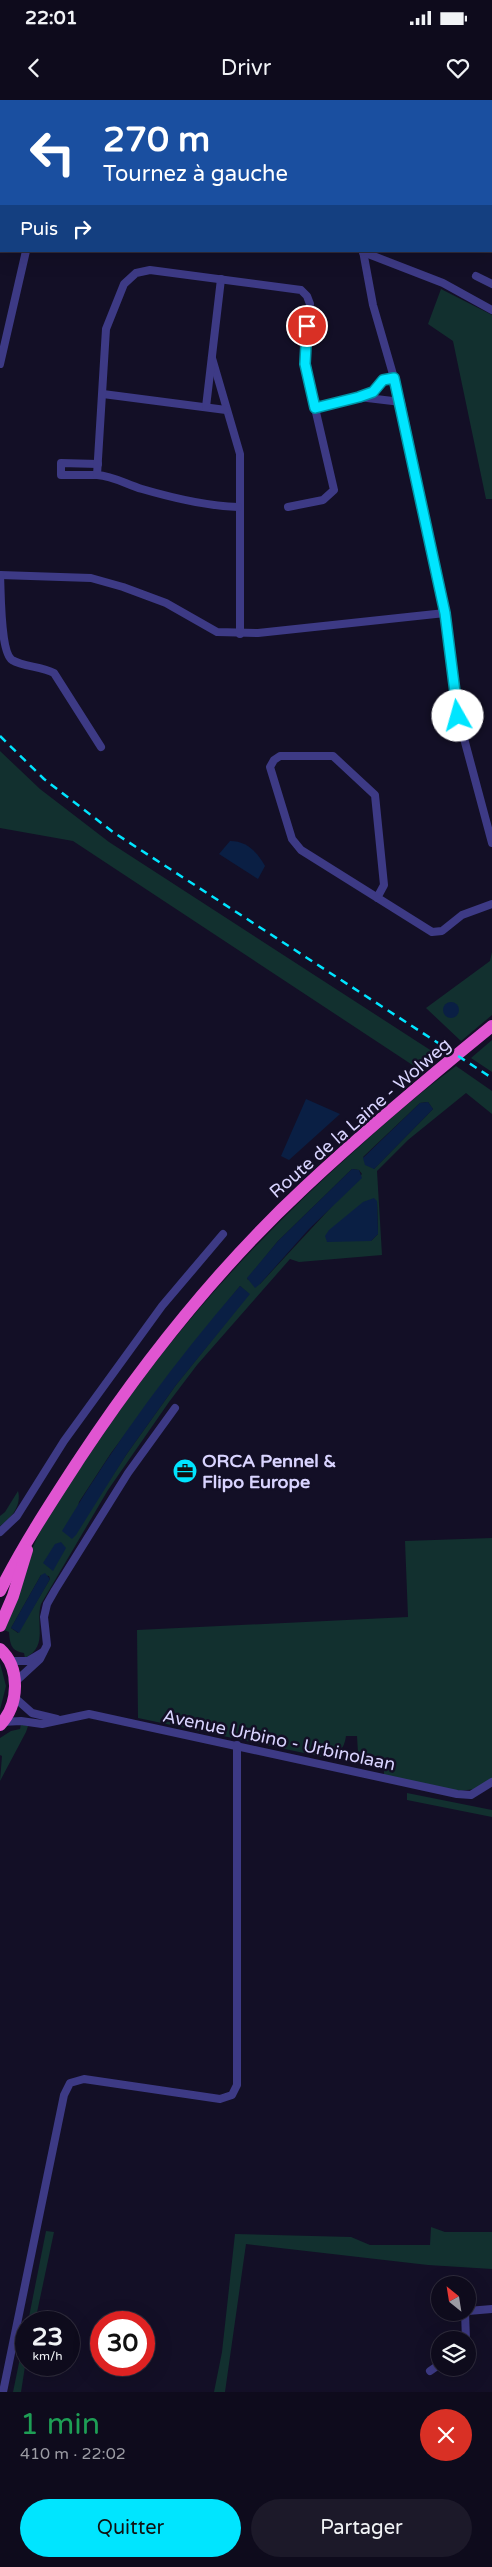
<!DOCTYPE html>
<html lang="fr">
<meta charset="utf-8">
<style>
body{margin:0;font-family:"Varela Round",sans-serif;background:#1c1929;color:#f1f3f6;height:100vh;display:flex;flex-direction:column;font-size:19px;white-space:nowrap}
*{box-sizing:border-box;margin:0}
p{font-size:16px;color:#9b9ba3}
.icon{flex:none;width:28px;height:28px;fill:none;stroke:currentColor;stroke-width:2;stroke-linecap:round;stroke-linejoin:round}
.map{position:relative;height:2292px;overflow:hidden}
.side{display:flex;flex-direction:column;background:#0e0b1c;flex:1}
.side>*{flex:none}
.hud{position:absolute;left:0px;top:0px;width:492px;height:152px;box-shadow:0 5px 20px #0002,0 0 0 1px #2e2b3b;background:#1a4fa0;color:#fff;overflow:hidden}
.needle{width:32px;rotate:330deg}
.tools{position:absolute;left:431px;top:2176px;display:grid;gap:10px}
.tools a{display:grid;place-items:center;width:45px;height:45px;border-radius:50%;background:#0e0b1c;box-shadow:0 5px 20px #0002,0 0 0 1px #2e2b3b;font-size:25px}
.speed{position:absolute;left:15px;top:2211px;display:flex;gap:10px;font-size:25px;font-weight:700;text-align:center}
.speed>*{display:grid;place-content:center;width:65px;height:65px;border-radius:50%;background:#0e0b1c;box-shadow:0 5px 20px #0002,0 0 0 1px #2e2b3b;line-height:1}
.speed small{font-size:12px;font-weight:400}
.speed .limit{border:8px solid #d22;background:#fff;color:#111}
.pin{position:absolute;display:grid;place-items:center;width:42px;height:42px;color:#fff;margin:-21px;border:2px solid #fff;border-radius:50%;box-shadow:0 1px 5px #0007}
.me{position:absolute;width:55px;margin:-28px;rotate:353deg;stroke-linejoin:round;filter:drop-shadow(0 0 4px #0008)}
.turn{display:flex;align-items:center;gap:18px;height:105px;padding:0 20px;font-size:22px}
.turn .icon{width:65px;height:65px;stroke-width:2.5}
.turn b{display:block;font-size:35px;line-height:42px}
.then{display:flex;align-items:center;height:48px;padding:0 20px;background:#0003;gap:10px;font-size:19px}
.round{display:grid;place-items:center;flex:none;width:52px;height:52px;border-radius:26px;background:#1c1929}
.headline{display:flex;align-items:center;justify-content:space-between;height:85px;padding:0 20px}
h1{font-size:30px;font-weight:600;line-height:38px;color:#1e9e55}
.action{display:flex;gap:10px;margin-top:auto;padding:10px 20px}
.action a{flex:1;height:58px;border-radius:30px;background:#00e5ff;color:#111;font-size:20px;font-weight:600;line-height:58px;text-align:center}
.action a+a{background:#1c1929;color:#f1f3f6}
.status{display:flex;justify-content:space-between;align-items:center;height:35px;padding:0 25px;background:#0e0b1c;direction:ltr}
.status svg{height:14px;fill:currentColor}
header{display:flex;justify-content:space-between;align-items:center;height:65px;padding:0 20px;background:#0e0b1c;font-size:22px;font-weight:600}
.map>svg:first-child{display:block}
.green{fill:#12302f;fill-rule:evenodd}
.water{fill:#0a1f44}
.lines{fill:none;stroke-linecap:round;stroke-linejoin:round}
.minor{stroke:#3d3a85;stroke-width:8}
.trunk{stroke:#e055d1;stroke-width:12}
.rail{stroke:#00e5ff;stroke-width:2.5;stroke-dasharray:8 6;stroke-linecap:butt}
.route-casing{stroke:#0095a6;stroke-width:12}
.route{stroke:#00e5ff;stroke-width:9}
.labels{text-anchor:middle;stroke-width:5;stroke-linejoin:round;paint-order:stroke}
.street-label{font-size:18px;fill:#d9d4ff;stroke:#130f26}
.poi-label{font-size:18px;font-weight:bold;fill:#d9d4ff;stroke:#130f26;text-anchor:start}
</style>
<div class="status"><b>22:01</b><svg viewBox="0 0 49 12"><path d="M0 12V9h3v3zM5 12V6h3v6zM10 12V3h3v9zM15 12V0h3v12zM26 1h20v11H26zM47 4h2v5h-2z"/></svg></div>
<header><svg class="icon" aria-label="back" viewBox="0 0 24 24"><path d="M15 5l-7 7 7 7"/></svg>Drivr<svg class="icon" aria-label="heart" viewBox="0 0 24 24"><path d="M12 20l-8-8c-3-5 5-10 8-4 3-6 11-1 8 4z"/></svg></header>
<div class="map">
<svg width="492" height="2292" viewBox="0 0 492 2292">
<rect width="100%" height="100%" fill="#130f26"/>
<!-- green -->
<g class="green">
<path d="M441 189 492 215V399H486L453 241 428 224Z"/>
<path d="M0 651 40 689 109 742 441 957 420 970 73 741 0 728Z"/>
<path d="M492 852V915L461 941 426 908 490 861Z"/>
<path d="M492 940V972L471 958Z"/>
<path d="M456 966 492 991V1014L466 993 408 1040 377 1071 382 1155 299 1162 290 1159 197 1265 169 1302 108 1390 41 1504C35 1524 49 1546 25 1558L24 1553C11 1551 10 1544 9 1532L4 1530C14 1500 23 1467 37 1438 53 1405 77 1373 98 1342 172 1232 260 1134 360 1046 391 1018 422 991 456 966ZM428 1002 433 1009 374 1069 363 1057 420 1003ZM352 1069 359 1070 362 1074 260 1184 247 1179 278 1141ZM377 1101 378 1134 371 1141ZM240 1186 249 1194 176 1285 126 1355 72 1438 79 1402 111 1353 185 1254ZM41 1475 49 1476 50 1479 18 1533 11 1528Z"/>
<path d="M18 1391C22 1405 11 1419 0 1426V1416L5 1412Z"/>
<path d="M492 1438V1678L476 1689 458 1691 384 1675V1669L362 1661 358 1653 357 1636H346C344 1650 338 1656 323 1657L138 1618 137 1530 408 1517 405 1441Z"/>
<path d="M0 1563 6 1586 0 1610Z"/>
<path d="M21 1624 28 1626 26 1632 0 1681 2 1656 0 1655V1638L11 1631 20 1629Z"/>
<path d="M407 1693 492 1710V1717L407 1700Z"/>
<path d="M431 2127 445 2132H492V2169L428 2165 246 2144 225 2292H214L222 2252 235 2134 351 2137 370 2145H430Z"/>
<path d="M46 2131 54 2132 35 2222H28Z"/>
<path d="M26 2229V2260L21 2292H13Z"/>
</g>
<!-- water -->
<g class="water">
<path d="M230 741C247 741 257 752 265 766L258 779 219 754Z"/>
<circle cx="451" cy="910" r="8"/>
<path d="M306 999 340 1014 289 1060 281 1056Z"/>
<path d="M428 1002 433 1009 380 1063 374 1069 365 1065 363 1058 420 1003Z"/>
<path d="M352 1069 359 1070 362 1078 309 1129 260 1184 255 1188 247 1178 278 1141Z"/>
<path d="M374 1098 377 1101 378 1134 371 1141 327 1142 325 1136 329 1130 363 1102Z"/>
<path d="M240 1186 250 1194 176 1285 126 1355 76 1435 72 1439 62 1431C114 1344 174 1262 240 1186Z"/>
<path d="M61 1442 66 1448 53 1471 43 1463 55 1444Z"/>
<path d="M45 1473 50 1479 19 1533 11 1528 41 1475Z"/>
</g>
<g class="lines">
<!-- minor -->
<g class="minor">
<path d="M270 0 271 1"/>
<path d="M392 1 393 0"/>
<path d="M491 17 492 15"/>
<path d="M0 23 1 24"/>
<path d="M491 124H492"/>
<path d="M363 151 373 205 401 302 445 513 458 616 492 743"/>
<path d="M363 152 443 183 492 210"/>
<path d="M476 176 492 184"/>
<path d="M212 258 240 354V534"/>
<path d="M0 264 26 151"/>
<path d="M394 278 383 279 373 292 359 297 401 302"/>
<path d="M103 294 226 310"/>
<path d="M206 307 221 179"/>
<path d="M97 375H61V363L98 364"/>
<path d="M238 407C206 406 173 398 142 389 127 385 114 376 97 375L106 229 124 184 136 173 150 170 301 190 307 196 310 204 305 259 315 308 359 297"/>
<path d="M288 407 323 400 334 390 315 308"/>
<path d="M0 475 91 478 123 487 166 503 217 532 258 533 445 513"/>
<path d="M0 475C1 490 0 552 12 560 24 567 41 566 54 573L101 647"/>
<path d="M377 798 384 785 375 695 333 656H280L274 660 270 667 292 739 301 750 432 832 442 831 462 815 492 804"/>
<path d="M0 1432 17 1416 64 1341 162 1206 223 1134"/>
<path d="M9 1561H28L43 1552"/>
<path d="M15 1582 40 1559 47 1545 44 1517 47 1504 55 1490 128 1373 175 1308"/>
<path d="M14 1597 32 1613 57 1619"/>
<path d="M2 1622 21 1621 42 1624 89 1614 457 1694 471 1695 492 1682"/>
<path d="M468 2211 492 2209"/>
<path d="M465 2212 466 2240"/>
<path d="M430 2271 440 2264"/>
<path d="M3 2292 64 1995 70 1983 84 1979 220 1999 232 1995 237 1985V1645"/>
</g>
<!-- trunk -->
<g class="trunk">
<path d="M0 1491C23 1445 52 1401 80 1358 145 1260 219 1167 305 1087 365 1031 428 978 492 926"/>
<path d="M0 1526 13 1496 27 1450"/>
<path d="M0 1549C21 1568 19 1605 0 1625"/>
</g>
<!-- rail -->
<path class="rail" d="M0 636 44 679 113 732 492 978"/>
</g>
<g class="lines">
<defs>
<path id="route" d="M307 226 305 264 315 308 359 297 373 292 383 280 394 278 445 513 458 616"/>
</defs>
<!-- route casing -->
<use href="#route" class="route-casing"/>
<!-- route -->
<use href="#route" class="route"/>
</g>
<!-- icons -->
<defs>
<symbol id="office-disc" viewBox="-11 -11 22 22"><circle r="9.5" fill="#00e5ff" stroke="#130f26"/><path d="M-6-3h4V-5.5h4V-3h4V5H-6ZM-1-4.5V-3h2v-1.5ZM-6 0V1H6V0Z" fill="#111"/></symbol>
</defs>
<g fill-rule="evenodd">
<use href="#office-disc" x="171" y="1357" width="28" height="28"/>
</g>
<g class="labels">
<!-- street labels -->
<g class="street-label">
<text transform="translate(360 1018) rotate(-41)" y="6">Route de la Laine - Wolweg</text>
<text transform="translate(279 1640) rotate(12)" y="6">Avenue Urbino - Urbinolaan</text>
</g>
<!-- poi labels -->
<g class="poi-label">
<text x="202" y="1367">ORCA Pennel &amp;<tspan x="202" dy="21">Flipo Europe</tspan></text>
</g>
</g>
</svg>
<div class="tools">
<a><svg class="needle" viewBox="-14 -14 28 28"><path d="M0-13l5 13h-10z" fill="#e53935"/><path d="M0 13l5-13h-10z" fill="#9b9ba3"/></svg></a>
<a><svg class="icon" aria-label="layers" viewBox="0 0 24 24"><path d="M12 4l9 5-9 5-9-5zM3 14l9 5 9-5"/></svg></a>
</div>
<div class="speed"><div>23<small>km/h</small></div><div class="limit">30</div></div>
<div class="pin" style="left:307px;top:226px;background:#d93025"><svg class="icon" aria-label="arrive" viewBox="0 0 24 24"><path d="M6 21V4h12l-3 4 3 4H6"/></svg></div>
<svg class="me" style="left:458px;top:616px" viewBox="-20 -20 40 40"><circle r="19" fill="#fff"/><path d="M0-13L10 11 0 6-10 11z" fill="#00e5ff"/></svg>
<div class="hud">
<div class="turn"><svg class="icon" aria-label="left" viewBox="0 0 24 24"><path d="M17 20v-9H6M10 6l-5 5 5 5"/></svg><div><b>270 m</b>Tournez à gauche</div></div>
<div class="then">Puis<svg class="icon" aria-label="right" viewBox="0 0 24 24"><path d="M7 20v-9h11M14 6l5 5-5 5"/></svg></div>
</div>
</div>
<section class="side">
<div class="headline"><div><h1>1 min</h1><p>410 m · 22:02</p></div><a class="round" style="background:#d93025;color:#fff"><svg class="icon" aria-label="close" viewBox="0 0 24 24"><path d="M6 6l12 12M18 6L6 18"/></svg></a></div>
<div class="action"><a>Quitter</a><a>Partager</a></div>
</section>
